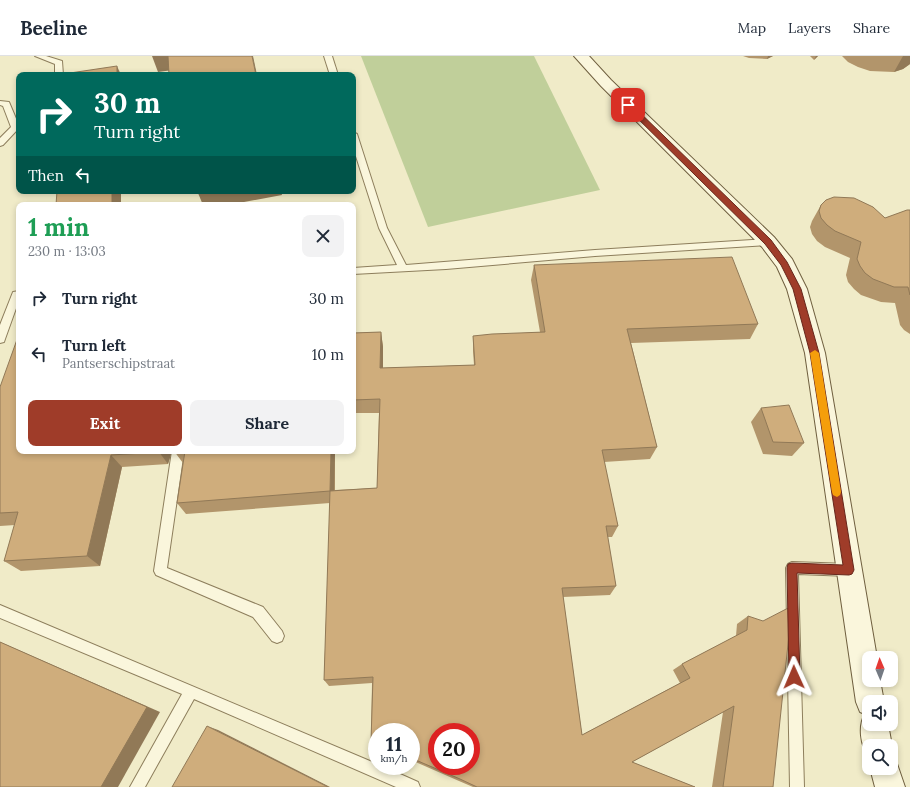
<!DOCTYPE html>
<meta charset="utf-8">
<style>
body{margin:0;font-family:Lora,serif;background:#f2f2f3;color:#1f2937;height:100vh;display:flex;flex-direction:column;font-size:15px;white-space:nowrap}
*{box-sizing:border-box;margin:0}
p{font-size:13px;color:#747a83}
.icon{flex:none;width:22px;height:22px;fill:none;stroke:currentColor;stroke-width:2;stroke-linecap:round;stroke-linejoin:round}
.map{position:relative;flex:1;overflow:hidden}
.side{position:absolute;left:16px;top:146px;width:340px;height:252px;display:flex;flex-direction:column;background:#fff;border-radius:8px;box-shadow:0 2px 6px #0003}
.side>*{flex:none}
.hud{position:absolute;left:16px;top:16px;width:340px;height:122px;border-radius:8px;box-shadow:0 2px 6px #0003;background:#00695c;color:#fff;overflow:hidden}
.needle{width:26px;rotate:358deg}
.tools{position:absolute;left:862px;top:595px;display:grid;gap:8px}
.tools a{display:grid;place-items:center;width:36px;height:36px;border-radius:8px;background:#fff;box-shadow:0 2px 6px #0003;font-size:20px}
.speed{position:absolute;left:368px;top:667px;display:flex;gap:8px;font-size:20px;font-weight:700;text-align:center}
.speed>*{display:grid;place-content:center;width:52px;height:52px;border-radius:50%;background:#fff;box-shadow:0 2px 6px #0003;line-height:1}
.speed small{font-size:10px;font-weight:400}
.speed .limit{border:6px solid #d22;background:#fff;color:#111}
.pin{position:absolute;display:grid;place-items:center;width:34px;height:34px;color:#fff;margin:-17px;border-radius:8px;box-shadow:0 2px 6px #0006}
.me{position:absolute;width:44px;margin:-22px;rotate:359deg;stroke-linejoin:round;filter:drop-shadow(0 0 3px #0008)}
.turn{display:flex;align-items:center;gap:14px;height:84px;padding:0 12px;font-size:18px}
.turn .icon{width:52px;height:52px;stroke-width:2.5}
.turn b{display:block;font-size:28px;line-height:34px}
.then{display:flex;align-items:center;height:38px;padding:0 12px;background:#0003;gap:8px;font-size:15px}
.round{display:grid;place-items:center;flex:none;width:42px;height:42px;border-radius:8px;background:#f2f2f3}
.headline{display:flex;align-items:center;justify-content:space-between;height:68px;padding:0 12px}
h1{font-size:24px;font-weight:700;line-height:30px;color:#1e9e55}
.action{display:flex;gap:8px;margin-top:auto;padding:8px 12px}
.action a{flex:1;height:46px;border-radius:8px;background:#9f3c29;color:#fff;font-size:16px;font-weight:700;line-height:46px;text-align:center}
.action a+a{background:#f2f2f3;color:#1f2937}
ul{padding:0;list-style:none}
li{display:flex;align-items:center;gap:12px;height:56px;padding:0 12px}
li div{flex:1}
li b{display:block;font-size:15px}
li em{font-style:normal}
header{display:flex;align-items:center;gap:24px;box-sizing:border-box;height:56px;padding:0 20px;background:#fff;border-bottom:1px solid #e0e1e3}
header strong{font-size:19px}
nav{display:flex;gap:22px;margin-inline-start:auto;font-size:14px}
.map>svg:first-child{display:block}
.green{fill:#c0cf9a}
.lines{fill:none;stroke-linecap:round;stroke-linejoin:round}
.service-casing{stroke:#8d7e5c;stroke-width:2}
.secondary-casing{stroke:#6f5f3f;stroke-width:2}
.service{fill:#faf6dc;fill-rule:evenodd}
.secondary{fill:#faf6dc;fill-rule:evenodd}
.wall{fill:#b2956b}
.shaded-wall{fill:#917957}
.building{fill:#cfad7c;stroke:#917957;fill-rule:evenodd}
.route{fill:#9f3c29;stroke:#67271b}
.slow{fill:#f59e0b}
</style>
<header>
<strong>Beeline</strong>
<nav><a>Map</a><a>Layers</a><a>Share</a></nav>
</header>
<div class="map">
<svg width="910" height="731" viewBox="0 0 910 731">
<rect width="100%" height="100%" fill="#f0ebc8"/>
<!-- green -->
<path class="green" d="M361 0H534L600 134 428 171Z"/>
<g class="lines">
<defs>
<g id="service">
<path d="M35 0H46L62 5 63 19H55V8Z"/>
<path d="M324 0H332L338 19H330Z"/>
<path d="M0 45 9 46 17 65H19V72L3 89 0 90V82L11 71 3 50 0 49Z"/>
<path d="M353 76 357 78 387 172 406 209 595 194 768 183 773 186 768 189 595 200 446 213 353 218V212L397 209 379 172 353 91Z"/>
<path d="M19 235V244L5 283 4 286 0 287V269L13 236Z"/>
<path d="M172 395H184L167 512 263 551 282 575 284 580 282 585 277 587 272 585 253 561 156 519 154 515Z"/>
<path d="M792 506 849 508 853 510 855 514 853 518 849 520 798 518 804 731H790L786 512 788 508Z"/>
<path d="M0 549 377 708V710H382L418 726 420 731H396L194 643 145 731H130L182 638 0 562Z"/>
</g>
<g id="secondary">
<path d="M574 0H589L611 24 774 181 792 203 807 233 825 297 877 602H869V624H880L884 646H869V668H888L892 690 891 693V690H869V701C860 690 858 669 865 658L860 656 856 646 805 297 787 233 777 211 762 191 601 30Z"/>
<path d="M891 700 895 702 905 731H875L870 712H891Z"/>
</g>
</defs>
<!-- service casing -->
<use href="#service" class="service-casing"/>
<!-- secondary casing -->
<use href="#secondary" class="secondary-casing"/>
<!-- service -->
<use href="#service" class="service"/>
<!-- secondary -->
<use href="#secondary" class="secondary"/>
</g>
<!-- wall -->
<g class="wall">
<path d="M743 0H773L767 3 749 2Z"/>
<path d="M810 0H818L814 4Z"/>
<path d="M842 0H910V8L903 13 894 16 870 15 858 11 848 6Z"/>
<path d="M821 149 885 162 910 154V278L904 274 900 269 895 247 881 246 861 239 854 233 848 226 846 219 850 202 825 191 817 185 812 178 810 171 812 165Z"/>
<path d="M534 209 758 268 750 283 631 287 657 391 650 403 604 406 618 470 612 481H607L616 530 610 539 563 541 582 679 680 627 673 614 682 608 736 580 737 568 748 560 773 731H712L723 656 632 706 695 731H473L459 725 411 704V676H377V690L374 689 371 685 372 627 329 630 324 624 330 447 186 458 177 447 183 407 174 395H335V434L377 432 379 357H353V277L381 276 383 291V312L474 309 473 295V280L540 276 531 224Z"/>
<path d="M0 331 19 395H172L168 408 122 411 100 510 21 515 4 505 15 469 0 470Z"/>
<path d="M761 352 804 387 792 400 763 398 751 366Z"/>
</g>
<!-- shaded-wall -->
<g class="shaded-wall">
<path d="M152 0H168L173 14 158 16Z"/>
<path d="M252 0H253L257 19H256Z"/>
<path d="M768 0H773L767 3Z"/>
<path d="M816 0H818L814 4Z"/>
<path d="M903 0H910V8L903 13 894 16Z"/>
<path d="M117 10 121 19H117Z"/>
<rect x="112" y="135" width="9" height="14"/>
<path d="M209 135H281L282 139 228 149H203L198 137Z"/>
<path d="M381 276 383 291V326L380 312Z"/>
<path d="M159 395H172L168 408 159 396Z"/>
<path d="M331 395H335L334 446 330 435Z"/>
<path d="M111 399 122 411 100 510 87 500Z"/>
<path d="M0 586 160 656 118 731H101Z"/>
<path d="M207 670 218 674 330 731H328Z"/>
</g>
<!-- building -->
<g class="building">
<path d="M168 0H252L256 19H169Z"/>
<path d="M117 10V19H70V17Z"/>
<path d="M57 135H112V149H56Z"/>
<path d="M198 135H209L198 137Z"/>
<path d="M834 141 854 142 873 151 885 162 907 154H910V239L908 231H894L873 223 865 217 860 210 857 203 861 186 835 175 827 169 821 162 819 155 821 149 826 144Z"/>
<path d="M732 201 758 268 627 273 657 391 602 394 618 470H606L616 530 562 532 582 679 690 622 682 608 747 574 748 560 763 565 792 550 773 731H723L734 650 632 706 695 731H477L460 723 411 702V676H377V688L371 685 373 621 324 624 330 435 377 432 380 343 353 344V277L381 276 380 312 475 309 473 280 492 278 545 276 534 209ZM437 676H471V710H437Z"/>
<path d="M19 278V395H159V396L111 399 87 500 4 505 18 456 0 457V331Z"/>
<path d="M789 349 804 387 773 386 761 352Z"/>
<path d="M185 395H331L330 435 177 447Z"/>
<path d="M0 586 147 651 101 731H0Z"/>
<path d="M207 670 328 731H172Z"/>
</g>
<!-- route -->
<path class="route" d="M626 48H631L771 184 787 206 801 233 819 297 854 514 852 518 849 519 797 517 800 621 798 625 794 627 790 625 789 621 787 512 788 508 792 507 843 509 810 297 793 233 781 209 765 188 626 51Z"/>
<!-- slow -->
<path class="slow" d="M815 294 819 297 841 436 840 439 837 441 833 439 832 436 810 297Z"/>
</svg>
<div class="tools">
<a><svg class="needle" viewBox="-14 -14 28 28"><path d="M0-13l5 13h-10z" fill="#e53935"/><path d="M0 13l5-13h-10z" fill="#747a83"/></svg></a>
<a><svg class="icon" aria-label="sound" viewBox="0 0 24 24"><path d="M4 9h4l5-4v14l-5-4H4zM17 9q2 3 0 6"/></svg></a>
<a><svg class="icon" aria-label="search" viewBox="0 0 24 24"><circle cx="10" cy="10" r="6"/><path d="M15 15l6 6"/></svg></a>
</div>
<div class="speed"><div>11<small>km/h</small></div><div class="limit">20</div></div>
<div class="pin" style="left:628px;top:49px;background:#d93025"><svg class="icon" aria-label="arrive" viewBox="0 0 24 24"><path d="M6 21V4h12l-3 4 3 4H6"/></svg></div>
<svg class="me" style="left:794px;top:621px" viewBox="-20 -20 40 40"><path d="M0-17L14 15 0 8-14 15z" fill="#9f3c29" stroke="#fff" stroke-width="4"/></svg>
<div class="hud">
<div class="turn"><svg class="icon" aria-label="right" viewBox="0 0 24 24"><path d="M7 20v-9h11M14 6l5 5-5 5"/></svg><div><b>30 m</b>Turn right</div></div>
<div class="then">Then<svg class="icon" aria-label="left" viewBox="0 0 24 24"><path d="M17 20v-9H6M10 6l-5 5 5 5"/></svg></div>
</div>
<section class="side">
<div class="headline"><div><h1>1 min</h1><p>230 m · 13:03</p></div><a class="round"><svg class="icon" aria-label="close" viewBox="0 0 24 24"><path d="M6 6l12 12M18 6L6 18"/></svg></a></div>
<ul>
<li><svg class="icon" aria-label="right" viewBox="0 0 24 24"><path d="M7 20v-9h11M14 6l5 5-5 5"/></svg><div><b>Turn right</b></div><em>30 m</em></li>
<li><svg class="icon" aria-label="left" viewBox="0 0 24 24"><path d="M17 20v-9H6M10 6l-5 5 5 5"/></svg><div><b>Turn left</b><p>Pantserschipstraat</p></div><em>10 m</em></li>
</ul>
<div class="action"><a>Exit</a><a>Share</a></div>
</section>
</div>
